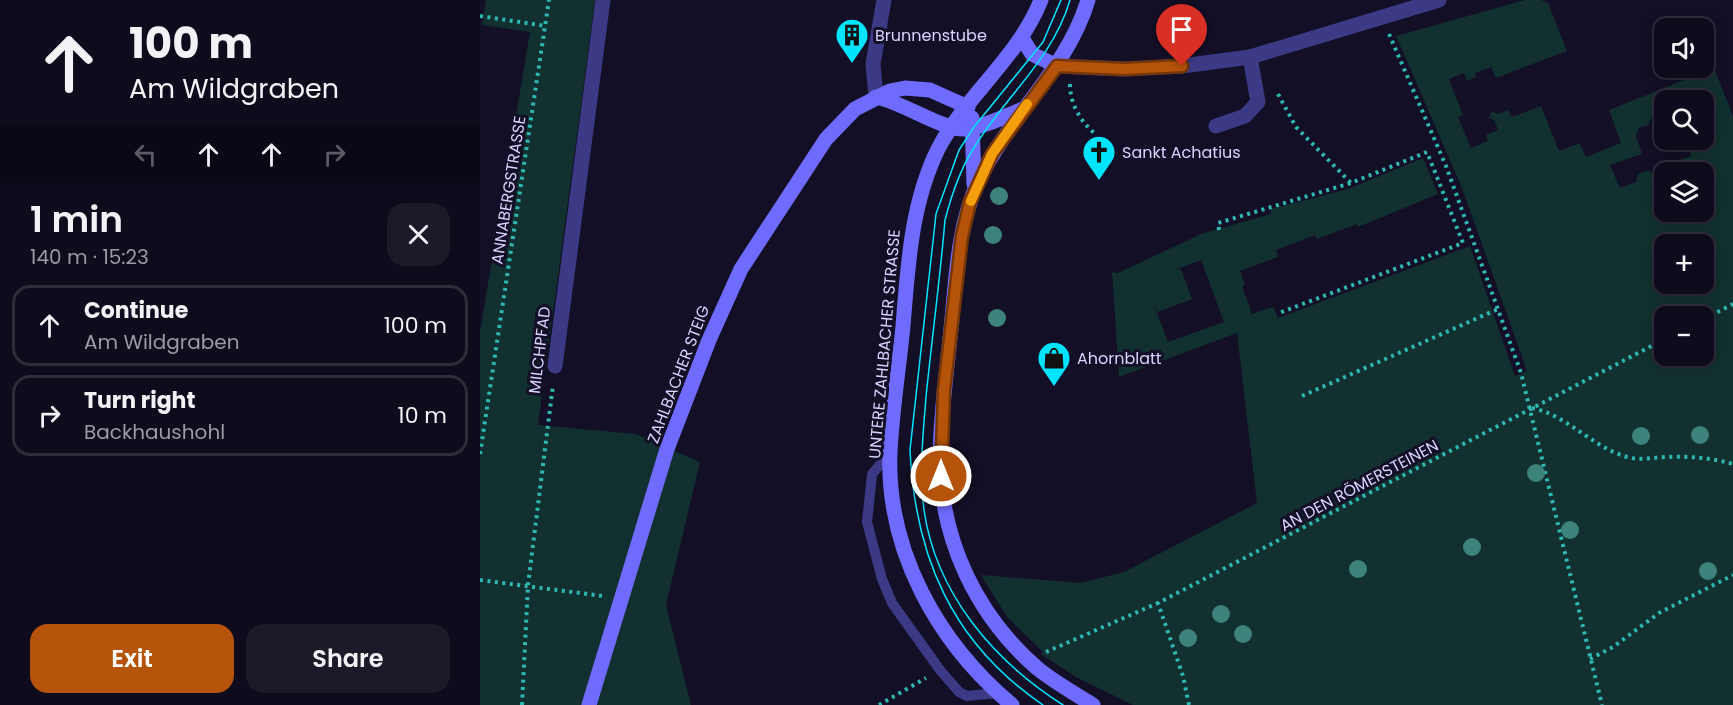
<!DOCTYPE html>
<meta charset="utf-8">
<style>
body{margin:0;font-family:Poppins,sans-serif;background:#1c1929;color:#f1f3f6;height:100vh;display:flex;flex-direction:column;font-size:22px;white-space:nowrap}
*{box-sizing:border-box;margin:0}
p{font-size:20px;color:#9b9ba3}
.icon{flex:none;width:33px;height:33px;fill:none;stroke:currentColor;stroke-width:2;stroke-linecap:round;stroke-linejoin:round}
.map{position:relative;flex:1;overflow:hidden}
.panel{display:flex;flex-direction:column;background:#0e0b1c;width:480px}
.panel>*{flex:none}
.banner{background:#0e0b1c;color:#f1f3f6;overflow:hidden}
.tools{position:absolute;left:1174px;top:18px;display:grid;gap:12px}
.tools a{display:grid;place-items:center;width:60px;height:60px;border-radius:12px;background:#0e0b1c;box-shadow:0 3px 15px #0003,0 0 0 2px #2e2b3b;font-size:30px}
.pin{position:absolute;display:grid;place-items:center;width:51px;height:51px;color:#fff;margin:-62px -26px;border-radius:50% 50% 50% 0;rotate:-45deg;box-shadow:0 0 6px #0007}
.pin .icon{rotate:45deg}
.me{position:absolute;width:66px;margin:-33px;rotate:0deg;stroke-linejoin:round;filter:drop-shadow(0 0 4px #0008)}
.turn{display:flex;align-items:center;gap:21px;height:126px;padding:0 30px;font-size:27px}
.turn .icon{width:78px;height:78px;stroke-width:2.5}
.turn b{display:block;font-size:42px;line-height:51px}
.lanes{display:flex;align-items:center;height:57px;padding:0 30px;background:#0003;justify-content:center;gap:30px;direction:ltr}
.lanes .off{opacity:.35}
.round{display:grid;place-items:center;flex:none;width:63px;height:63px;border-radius:18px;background:#1c1929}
.overview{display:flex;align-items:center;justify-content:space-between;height:102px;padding:0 30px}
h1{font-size:36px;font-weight:600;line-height:45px}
.action{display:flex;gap:12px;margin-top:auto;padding:12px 30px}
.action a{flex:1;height:69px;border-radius:18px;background:#b45309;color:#fff;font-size:24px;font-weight:600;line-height:69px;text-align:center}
.action a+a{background:#1c1929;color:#f1f3f6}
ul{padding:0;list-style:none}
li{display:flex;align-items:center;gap:18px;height:81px;margin:0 12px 9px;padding:0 18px;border:3px solid #2e2b3b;border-radius:18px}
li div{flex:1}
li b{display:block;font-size:22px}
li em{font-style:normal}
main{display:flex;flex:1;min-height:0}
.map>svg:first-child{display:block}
.green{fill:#12302f;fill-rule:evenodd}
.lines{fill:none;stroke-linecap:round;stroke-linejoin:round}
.path{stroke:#2fb8b0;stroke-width:4;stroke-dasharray:3 4.5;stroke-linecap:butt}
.lane{stroke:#3d3a85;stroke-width:10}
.street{stroke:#3d3a85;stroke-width:15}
.secondary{stroke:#6f6bff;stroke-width:15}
.tram{stroke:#00e5ff;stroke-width:1.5}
.tree{fill:#3d827b}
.route-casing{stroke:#753606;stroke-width:15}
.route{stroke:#b45309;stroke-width:10}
.slow{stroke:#f59e0b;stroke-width:10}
.labels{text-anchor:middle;stroke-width:6;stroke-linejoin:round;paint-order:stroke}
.poi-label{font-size:16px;fill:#d9d4ff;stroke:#130f26;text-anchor:start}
.street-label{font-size:16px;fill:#d9d4ff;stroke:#130f26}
</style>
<main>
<section class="panel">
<div class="banner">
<div class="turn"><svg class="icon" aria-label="ahead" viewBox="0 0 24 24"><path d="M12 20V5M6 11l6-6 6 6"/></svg><div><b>100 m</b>Am Wildgraben</div></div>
<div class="lanes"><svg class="icon off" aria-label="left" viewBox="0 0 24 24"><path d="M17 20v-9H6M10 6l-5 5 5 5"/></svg><svg class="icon" aria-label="ahead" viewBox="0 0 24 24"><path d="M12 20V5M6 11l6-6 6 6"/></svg><svg class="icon" aria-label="ahead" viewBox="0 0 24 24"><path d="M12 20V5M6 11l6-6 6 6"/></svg><svg class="icon off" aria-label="right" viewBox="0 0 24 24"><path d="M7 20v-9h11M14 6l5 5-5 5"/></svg></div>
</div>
<div class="overview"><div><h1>1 min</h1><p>140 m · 15:23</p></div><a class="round"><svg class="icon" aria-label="close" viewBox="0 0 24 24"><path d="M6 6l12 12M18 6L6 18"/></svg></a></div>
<ul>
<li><svg class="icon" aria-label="ahead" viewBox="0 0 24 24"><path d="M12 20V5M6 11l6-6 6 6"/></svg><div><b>Continue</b><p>Am Wildgraben</p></div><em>100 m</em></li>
<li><svg class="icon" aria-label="right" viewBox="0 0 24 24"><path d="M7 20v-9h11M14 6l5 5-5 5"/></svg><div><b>Turn right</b><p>Backhaushohl</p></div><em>10 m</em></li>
</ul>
<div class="action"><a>Exit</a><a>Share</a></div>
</section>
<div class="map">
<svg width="1253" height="705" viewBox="0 0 1253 705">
<rect width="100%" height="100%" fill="#130f26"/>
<!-- green -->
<g class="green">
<path d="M6 0H115L58 425 156 434 220 462 186 605 211 705H0V332L50 32 2 25Z"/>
<path d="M1045 0H1061L1068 3 1087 51 1016 78 1011 67 995 73 996 77 987 81 984 73 969 79 983 115 978 117 991 148 1008 141 1006 135 1018 130 1014 120 1009 118 1012 111 1018 114 1028 110 1032 117 1061 106 1079 151 1100 143 1106 157 1141 143 1129 110 1234 68 1253 116V705H653L596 677 561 654 563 652 527 617 501 575 600 583 644 572 777 503 757 333 639 377 632 272 638 273 721 234 791 214V209L868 189 943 158 958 194 878 227 877 224 837 239 835 235 796 250 798 257 760 271 765 285 762 286 772 314 793 307 798 318 990 246 1035 376 1047 371 982 188 916 36ZM1185 100H1224V140H1205L1211 156 1197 161 1192 170 1185 172H1224V212H1185V173L1176 176 1168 170 1158 174 1156 182 1140 188 1130 165 1162 154 1156 136 1159 128 1168 125 1171 118 1185 113ZM1185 244H1224V284H1185ZM721 260 744 322 688 342 675 307 678 312 712 299 701 269 695 270ZM1185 316H1224V356H1185Z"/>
</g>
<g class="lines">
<!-- path -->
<g class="path">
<path d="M0 16 66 26"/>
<path d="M909 34 966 166 1041 373 1122 705"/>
<path d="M590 84C590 104 600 120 614 133"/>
<path d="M798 94 816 127 871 183"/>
<path d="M739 230 738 223 871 183 947 152 983 243 799 313"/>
<path d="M1224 319 1253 304"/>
<path d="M822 396 1018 309"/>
<path d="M1052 408C1087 415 1112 447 1147 457 1161 461 1174 457 1188 457 1210 456 1232 458 1253 464"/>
<path d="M0 454 69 0"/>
<path d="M0 580 123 596"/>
<path d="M566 652 678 603"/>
<path d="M1110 659 1133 647 1179 613 1253 575"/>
<path d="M42 705 48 585 73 385"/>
<path d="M399 705 446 678"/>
<path d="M709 705 703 676 678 603 1185 339"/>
</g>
<!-- lane -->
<path class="lane" d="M410 453 392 474 387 522 402 579 412 603 460 670 479 692 487 696 518 693"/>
<!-- street -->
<g class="street">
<path d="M577 66 645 69 702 66 770 57 959 0"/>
<path d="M396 97 393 64 404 0"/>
<path d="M736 126 765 116 778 102 770 57"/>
<path d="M75 366 123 0"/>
</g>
<!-- secondary -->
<g class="secondary">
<path d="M608 0C587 70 528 117 498 182 476 230 476 286 470 338 466 378 460 419 460 460 461 540 496 615 557 668 574 682 594 693 613 705"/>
<path d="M542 38 552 54 577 66"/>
<path d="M396 97C422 102 465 131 485 129 505 127 525 116 543 109"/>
<path d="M492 118 494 184"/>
<path d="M109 705 187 449 229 340 261 269 346 139 375 109 410 91 425 88 450 90 488 107"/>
<path d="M532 705C458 643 406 551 410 452 412 410 419 368 423 326 428 265 431 204 458 149 486 95 538 58 561 0"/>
</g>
<!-- tram -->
<g class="tram">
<path d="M563 705C472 643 435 557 430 450L456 214 479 150 494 127 563 42 581 0"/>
<path d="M583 705C514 661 456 594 444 510 439 472 443 435 446 397 452 338 460 279 465 220 472 193 481 166 497 143 528 94 573 58 590 0"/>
</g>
</g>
<!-- trees -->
<g class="tree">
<circle cx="519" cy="196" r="9"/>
<circle cx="513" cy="235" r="9"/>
<circle cx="517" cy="318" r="9"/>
<circle cx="1220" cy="435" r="9"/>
<circle cx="1161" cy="436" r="9"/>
<circle cx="1056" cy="473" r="9"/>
<circle cx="1090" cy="530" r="9"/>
<circle cx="992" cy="547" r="9"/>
<circle cx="878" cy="569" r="9"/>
<circle cx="1228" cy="571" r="9"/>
<circle cx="741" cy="614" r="9"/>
<circle cx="763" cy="634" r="9"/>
<circle cx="708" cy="638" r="9"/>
</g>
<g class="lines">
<defs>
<path id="route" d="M461 476 464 390 482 236 490 202 512 154 577 66 645 69 702 66"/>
</defs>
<!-- route casing -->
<use href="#route" class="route-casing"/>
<!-- route -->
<use href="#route" class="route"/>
<!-- slow -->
<path class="slow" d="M491 201 512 154 547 104"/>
</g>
<!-- icons -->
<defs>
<symbol id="building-pin" viewBox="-11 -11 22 30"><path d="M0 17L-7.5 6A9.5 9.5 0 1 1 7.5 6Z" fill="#00e5ff" stroke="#130f26"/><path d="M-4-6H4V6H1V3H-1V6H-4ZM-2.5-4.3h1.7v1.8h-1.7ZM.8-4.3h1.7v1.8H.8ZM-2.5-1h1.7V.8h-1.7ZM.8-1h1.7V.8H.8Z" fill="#111"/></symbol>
<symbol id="church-pin" viewBox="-11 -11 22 30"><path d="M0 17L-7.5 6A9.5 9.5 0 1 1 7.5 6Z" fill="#00e5ff" stroke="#130f26"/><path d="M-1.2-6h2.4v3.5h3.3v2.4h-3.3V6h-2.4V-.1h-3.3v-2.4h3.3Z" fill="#111"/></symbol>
<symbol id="shop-pin" viewBox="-11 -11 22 30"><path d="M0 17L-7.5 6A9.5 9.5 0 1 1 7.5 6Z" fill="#00e5ff" stroke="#130f26"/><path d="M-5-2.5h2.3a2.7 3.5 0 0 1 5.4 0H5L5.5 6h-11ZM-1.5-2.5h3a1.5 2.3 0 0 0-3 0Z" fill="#111"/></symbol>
</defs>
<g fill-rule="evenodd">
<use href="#building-pin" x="353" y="16" width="38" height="52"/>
<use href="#church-pin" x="600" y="133" width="38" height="52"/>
<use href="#shop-pin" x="555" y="339" width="38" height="52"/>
</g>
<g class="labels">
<!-- poi labels -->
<g class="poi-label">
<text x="395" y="41">Brunnenstube</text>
<text x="642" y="158">Sankt Achatius</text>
<text x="597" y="364">Ahornblatt</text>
</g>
<!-- street labels -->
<g class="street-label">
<text transform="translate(28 190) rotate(-81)" y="6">ANNABERGSTRASSE</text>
<text transform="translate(404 344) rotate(-85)" y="6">UNTERE ZAHLBACHER STRASSE</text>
<text transform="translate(59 350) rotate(-83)" y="6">MILCHPFAD</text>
<text transform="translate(198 374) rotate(-69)" y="6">ZAHLBACHER STEIG</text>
<text transform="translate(879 485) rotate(-28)" y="6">AN DEN RÖMERSTEINEN</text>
</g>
</g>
</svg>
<div class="tools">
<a><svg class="icon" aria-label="sound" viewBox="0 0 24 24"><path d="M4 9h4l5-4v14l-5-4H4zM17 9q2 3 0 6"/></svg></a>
<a><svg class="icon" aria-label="search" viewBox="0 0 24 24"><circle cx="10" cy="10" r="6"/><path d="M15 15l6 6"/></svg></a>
<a><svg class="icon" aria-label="layers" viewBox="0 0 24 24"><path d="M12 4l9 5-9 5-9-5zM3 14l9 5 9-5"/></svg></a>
<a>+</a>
<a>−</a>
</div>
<div class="pin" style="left:702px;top:66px;background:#d93025"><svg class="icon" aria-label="arrive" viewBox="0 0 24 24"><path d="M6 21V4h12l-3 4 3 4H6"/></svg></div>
<svg class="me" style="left:461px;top:476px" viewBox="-20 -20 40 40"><circle r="17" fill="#b45309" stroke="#fff" stroke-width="3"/><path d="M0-11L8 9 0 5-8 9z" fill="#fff"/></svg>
</div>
</main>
